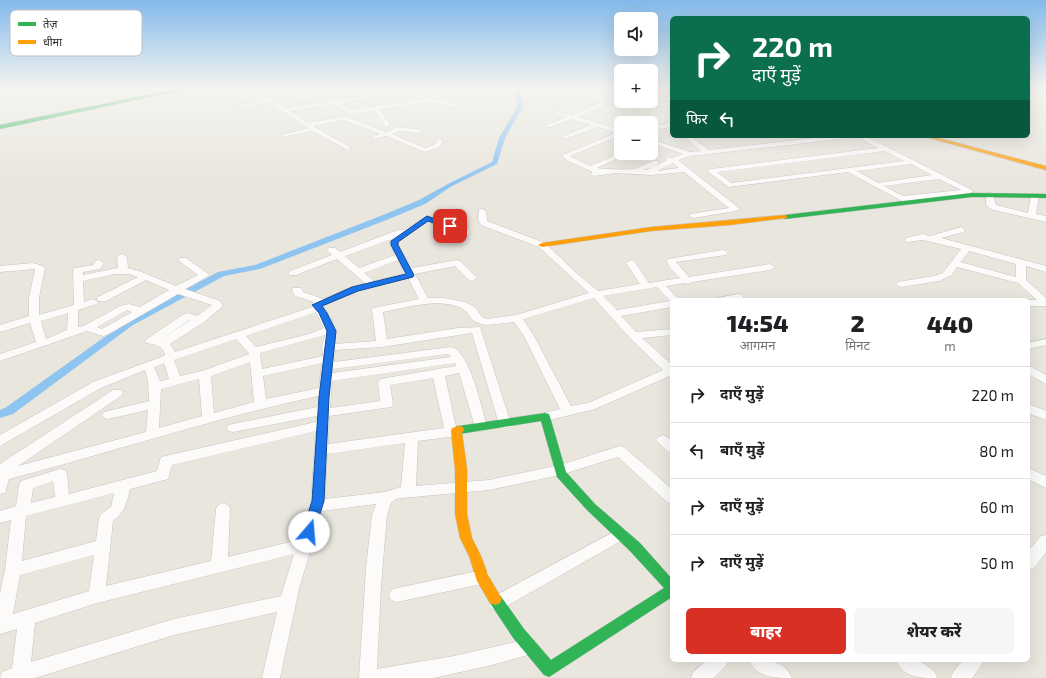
<!DOCTYPE html>
<html lang="hi">
<meta charset="utf-8">
<style>
body{margin:0;font-family:"Exo 2","Noto Sans Devanagari",sans-serif;background:#f6f6f6;color:#202124;height:100vh;display:flex;flex-direction:column;font-size:15px;white-space:nowrap}
*{box-sizing:border-box;margin:0}
p{font-size:13px;color:#757577}
.icon{flex:none;width:22px;height:22px;fill:none;stroke:currentColor;stroke-width:2;stroke-linecap:round;stroke-linejoin:round}
.map{position:relative;flex:1;overflow:hidden}
.drawer{position:absolute;left:670px;top:298px;width:360px;height:364px;display:flex;flex-direction:column;background:#fff;border-radius:6px;box-shadow:0 4px 16px #0002}
.drawer>*{flex:none}
.top-card{position:absolute;left:670px;top:16px;width:360px;height:122px;border-radius:6px;box-shadow:0 4px 16px #0002;background:#0b6e4f;color:#fff;overflow:hidden}
.tools{position:absolute;left:614px;top:12px;display:grid;gap:8px}
.tools a{display:grid;place-items:center;width:44px;height:44px;border-radius:6px;background:#fff;box-shadow:0 4px 16px #0002;font-size:20px}
.pin{position:absolute;display:grid;place-items:center;width:34px;height:34px;color:#fff;margin:-17px;border-radius:8px;box-shadow:0 2px 6px #0006}
.me{position:absolute;width:44px;margin:-22px;rotate:18deg;stroke-linejoin:round;filter:drop-shadow(0 0 3px #0008)}
.turn{display:flex;align-items:center;gap:14px;height:84px;padding:0 16px;font-size:18px}
.turn .icon{width:52px;height:52px;stroke-width:2.5}
.turn b{display:block;font-size:28px;line-height:34px}
.then{display:flex;align-items:center;height:38px;padding:0 16px;background:#0003;gap:8px;font-size:15px}
.eta{display:flex;justify-content:space-evenly;align-items:center;height:68px;text-align:center}
.eta b{font-size:24px;font-weight:800;line-height:28px}
.cta{display:flex;gap:8px;margin-top:auto;padding:8px 16px}
.cta a{flex:1;height:46px;border-radius:6px;background:#d93025;color:#fff;font-size:16px;font-weight:800;line-height:46px;text-align:center}
.cta a+a{background:#f6f6f6;color:#202124}
ul{padding:0;list-style:none}
li{display:flex;align-items:center;gap:12px;height:56px;padding:0 16px;border-top:1px solid #e0e0e0}
li div{flex:1}
li b{display:block;font-size:15px}
li em{font-style:normal}
.map>svg:first-child{display:block}
.lines{fill:none;stroke-linecap:round;stroke-linejoin:round}
.canal{fill:#8dc4f0;fill-rule:evenodd}
.street-casing{stroke:#c6c4c4;stroke-width:1}
.fast-casing{stroke:#c6c4c4;stroke-width:1}
.slow-casing{stroke:#c6c4c4;stroke-width:1}
.street{fill:#fcfbfa;fill-rule:evenodd}
.fast{fill:#30b455;fill-rule:evenodd}
.slow{fill:#ff9f0a;fill-rule:evenodd}
.route{fill:#1a73e8;stroke:#114b97}
.key{fill:#fff;stroke:#bfbfbf;stroke-width:1}
.key-label{font-size:11px;fill:#292929}
</style>
<div class="map">
<svg width="1046" height="678" viewBox="0 0 1046 678">
<rect width="100%" height="100%" fill="#e9e6de"/>
<g class="lines">
<!-- canal -->
<path class="canal" d="M515 89H520L523 107 505 138 497 164 452 186 425 204 389 219 260 269 224 276 133 325 13 414 0 418V410L5 408 127 321 218 272 255 265 383 215 419 200 448 184 492 162 499 138 517 107Z"/>
<defs>
<g id="street">
<path d="M230 89H242L221 95 218 93Z"/>
<path d="M250 89H256L259 91 278 89 263 94 286 108 399 90 402 92 401 93 341 103 350 110 431 98 459 105 456 107 431 102 380 109 390 125 387 127 385 126 375 111 349 114 333 104 290 111 308 123 345 116 386 132 399 127 422 130V132L420 133 400 131 392 134 425 148 434 145 438 139 443 140 439 147 425 152 386 136 372 139V137L380 134 344 120 313 126 350 147V149L348 150 312 131 282 137V135L308 128 268 102 241 108 238 106 264 99 257 95 232 101 229 99 254 92Z"/>
<path d="M290 89H295L302 98 316 96 319 98 316 100 299 101Z"/>
<path d="M573 89C585 89 599 94 608 104L578 117 621 130V135L570 156 590 166 621 153H629L597 168C600 169 628 170 633 169 641 168 649 160 658 161V165L643 170H646L667 160 666 158 667 157 673 158 683 154 651 143V139L690 152 701 151 683 136H690L709 150 832 136H852L849 138 691 156 678 160 740 209 736 211 693 218 689 216 690 214 729 208 684 172 651 175 615 173 594 176 590 174 593 172 568 161 563 157V155L616 133 598 127 565 139 562 137 563 136 591 125 572 119 551 127H547V125L566 117 553 113V111L571 115 601 103 593 98ZM673 163 679 168 657 171Z"/>
<path d="M450 90 453 92 452 93 423 96 420 94 423 92Z"/>
<path d="M672 101V105L661 106 658 104Z"/>
<path d="M670 123 672 124V128L669 127 651 131V127Z"/>
<path d="M856 136H864L889 148 974 191 970 193 902 201 848 172 729 187 707 171 711 169 878 148ZM885 151 904 161 731 183 717 172ZM911 164 932 175 878 183 857 171ZM939 179 961 190 903 196 884 186Z"/>
<path d="M986 193H992L996 205 1028 213 1031 196 1032 194H1038L1039 196 1036 214 1046 216V222L990 209 986 204Z"/>
<path d="M479 209H482L486 211 487 221 545 243 575 272 598 291 640 284 626 263 631 260 634 261 649 283 680 278 671 269 666 261 668 259 723 250 726 251 728 253 726 255 676 262 689 277 770 264 775 267 770 270 692 282 688 284 685 283 666 286 679 300H672V307L621 316 636 332 672 329V335L642 338 672 365V375L595 409 545 421 541 420 539 417 541 414 560 409 524 336 514 322 486 325C483 324 477 323 474 321 468 316 469 311 459 307 435 298 406 308 383 312L387 339 458 328 480 327 511 424 510 427 505 428 500 427 499 424 472 333 382 347 335 350 334 362 451 347C470 351 482 409 487 427L486 430 481 431 476 430 475 427 459 373 445 376 456 427 461 428 463 431 461 434 456 436 418 441 416 486 489 480 560 465 620 446 625 448 672 489V504L667 502 618 457 560 475 489 490 402 498 396 499 391 503 387 515 381 586 377 669 454 656 529 639 535 641 538 647 535 653 492 665 434 678H359L366 568 372 515 376 504 322 511 299 589 280 678H262L277 612 174 635 35 678H0L2 672 12 668 17 629 0 634V593L5 570 11 520 0 523V511L16 506 19 485 21 481 60 469 65 470 67 474 69 494 157 471 161 457 316 422 317 416 233 432 228 431 227 428 228 425 233 424 317 407 318 396C214 418 112 452 9 479L5 493 0 494V464L113 390H121L123 393 121 396 18 466 146 432 148 410 108 419 104 418 102 415 104 412 149 401 148 380 145 370 101 388 0 446V435L93 382 164 356 165 354C162 345 155 345 147 343L145 341 147 339 184 314 188 313 197 316 212 305 178 294 107 335 103 336 87 331 0 361V354L36 342 30 323 0 332V325L29 316V298L35 269 0 272V266L33 263 43 266 45 268 39 298V315L74 305 73 270 75 268 93 265 96 261 99 260 104 263 100 269 83 272V275L118 268 117 257 122 254 127 257 128 268 139 271 176 286 198 275 178 260 180 258H186L210 275 185 289 220 301 223 306 204 322 170 344 175 352 312 307 311 305 314 302 295 296 292 290 293 288H301L303 292 323 299 352 287 365 283 337 259 296 275H290L288 273 290 271 332 255 327 250 329 248H335L340 252 398 230H404L427 216 440 221 463 225 467 227 470 233 466 236C462 234 462 232 459 230 451 225 437 226 428 221L398 242V245L412 268 457 260 460 261 477 278 472 281 469 280 455 266 415 274 428 298H444L465 302 475 307 482 317 487 319 516 315 589 293 539 247 481 225 478 219ZM392 239 390 241V245L395 255 359 268 345 256ZM398 260 404 274 374 281 364 273ZM114 274H129L138 277 98 297 97 299 98 301H106L146 280 169 290 140 307 129 304 120 306 84 326 78 327V310L97 304 98 302 93 299 84 302 83 281ZM408 278 419 299 373 308 372 310 376 341 335 344C337 329 332 317 322 306L358 291ZM657 287 670 301 617 310 603 296ZM594 298 629 337 663 370 588 403 571 406 534 336 523 319ZM127 310 132 312 102 329 97 327ZM316 312 324 328 309 334 256 347 246 336ZM68 313 67 330 46 339 41 321ZM189 320H190L161 339ZM325 335 322 347 323 356 262 369 260 353ZM236 339 248 352 249 354 202 371 180 376 174 360ZM448 354 451 357 332 373 333 369ZM250 362 254 402 214 413 211 376ZM164 363 169 379 160 381 154 367ZM322 363 319 388 266 399 263 376ZM455 363 456 366 380 379 378 382 380 401 330 408 332 381ZM433 378 444 428 328 444 329 416 391 407 393 404 390 385ZM199 379 202 416 159 428 161 389ZM316 431 311 501 298 540 228 557 230 509 228 505 223 503 218 505 216 509 211 561 106 586 113 521C126 511 126 504 130 489L168 479 172 465ZM405 443 401 487 385 492 325 499 327 454ZM53 481 55 497 31 503 33 488ZM114 493 111 507 101 514 99 518 96 541 22 561 26 516ZM294 554 281 596 174 619 31 662 35 623 97 603ZM94 555 89 591 13 614 20 575Z"/>
<path d="M961 227 965 230 964 232 941 238 1046 266V272L1026 266V280L1046 298V306H1028V300H1037L1018 283 957 267 952 275 939 281 901 287 898 286 896 284 898 282 934 276 943 273 961 249 923 240 906 242 905 240 906 238 923 234 930 236ZM969 251 1016 264V277L960 262Z"/>
<path d="M738 294 742 295 743 297 742 299 717 300 718 298Z"/>
<path d="M1046 339V345L1028 349V343Z"/>
<path d="M1028 365 1046 375V384L1028 374Z"/>
<path d="M1028 404 1046 411V420L1028 413Z"/>
<path d="M663 435 672 440V453L667 451 656 440 658 437Z"/>
<path d="M1028 468 1046 476V488L1028 479Z"/>
<path d="M621 528 626 530 629 534 626 538 503 608 497 611 491 608 489 603 491 598Z"/>
<path d="M1046 535V552L1034 568 1028 570V551L1041 536Z"/>
<path d="M482 570 488 572 490 577 488 582 482 584 397 602 391 600 389 595 391 590 397 588Z"/>
<path d="M707 660H729L726 666 714 678H691L693 672Z"/>
<path d="M749 660C767 660 784 659 792 678 774 678 757 678 749 660Z"/>
<path d="M896 660H919L935 672 937 678C919 678 904 678 896 660Z"/>
<path d="M963 660H984L981 666 972 678H951L953 672Z"/>
</g>
<g id="fast">
<path d="M176 89H187L0 129V125Z"/>
<path d="M972 193 1046 194V198L972 197 785 219 782 217 785 215Z"/>
<path d="M545 413 549 414 550 417 566 472 595 504 640 543 672 579V597L549 677 544 675 514 639 490 603 488 599 490 595 495 593 500 595 524 629 551 660 664 588 630 551 587 510 557 477 541 421 459 434 455 433 454 430 455 427 459 426Z"/>
</g>
<g id="slow">
<path d="M922 136H931L1046 166V170Z"/>
<path d="M785 215 787 216V218L730 225 651 231 542 247 538 245 542 243 651 227Z"/>
<path d="M459 426 463 427 464 430 462 433 467 469V514L472 538 481 556 488 575 502 599 500 603 495 605 490 603 477 581 469 556 460 538 455 514V469L451 431 452 428Z"/>
</g>
</defs>
<!-- street casing -->
<use href="#street" class="street-casing"/>
<!-- fast casing -->
<use href="#fast" class="fast-casing"/>
<!-- slow casing -->
<use href="#slow" class="slow-casing"/>
<!-- street -->
<use href="#street" class="street"/>
<!-- fast -->
<use href="#fast" class="fast"/>
<!-- slow -->
<use href="#slow" class="slow"/>
</g>
<!-- sky -->
<linearGradient id="sky" x2="0" y2="1"><stop stop-color="#83baeb"/><stop offset="0.48" stop-color="#f5f4f0"/><stop offset="1" stop-color="#f5f4f0" stop-opacity="0"/></linearGradient>
<rect width="1046" height="184" fill="url(#sky)"/>
<!-- route -->
<path class="route" d="M427 216 454 226 450 229 428 221 398 242V245L414 275 413 277 358 291 322 306 327 313 336 331 329 397 324 501 313 536 309 537 304 536 302 532 312 501 319 397 327 331 319 313 312 305 352 287 406 274 391 245V241Z"/>
<!-- legend -->
<rect x="10" y="10" width="132" height="46" rx="6" class="key"/>
<rect x="18" y="22" width="18" height="4" fill="#30b455"/>
<rect x="18" y="40" width="18" height="4" fill="#ff9f0a"/>
<g class="key-label">
<text x="43" y="28">तेज़</text>
<text x="43" y="46">धीमा</text>
</g>
</svg>
<div class="tools">
<a><svg class="icon" aria-label="sound" viewBox="0 0 24 24"><path d="M4 9h4l5-4v14l-5-4H4zM17 9q2 3 0 6"/></svg></a>
<a>+</a>
<a>−</a>
</div>
<div class="pin" style="left:450px;top:226px;background:#d93025"><svg class="icon" aria-label="arrive" viewBox="0 0 24 24"><path d="M6 21V4h12l-3 4 3 4H6"/></svg></div>
<svg class="me" style="left:309px;top:532px" viewBox="-20 -20 40 40"><circle r="19" fill="#fff"/><path d="M0-13L10 11 0 6-10 11z" fill="#1a73e8"/></svg>
<div class="top-card">
<div class="turn"><svg class="icon" aria-label="right" viewBox="0 0 24 24"><path d="M7 20v-9h11M14 6l5 5-5 5"/></svg><div><b>220 m</b>दाएँ मुड़ें</div></div>
<div class="then">फिर<svg class="icon" aria-label="left" viewBox="0 0 24 24"><path d="M17 20v-9H6M10 6l-5 5 5 5"/></svg></div>
</div>
<section class="drawer">
<div class="eta">
<div><b>14:54</b><p>आगमन</p></div>
<div><b>2</b><p>मिनट</p></div>
<div><b>440</b><p>m</p></div>
</div>
<ul>
<li><svg class="icon" aria-label="right" viewBox="0 0 24 24"><path d="M7 20v-9h11M14 6l5 5-5 5"/></svg><div><b>दाएँ मुड़ें</b></div><em>220 m</em></li>
<li><svg class="icon" aria-label="left" viewBox="0 0 24 24"><path d="M17 20v-9H6M10 6l-5 5 5 5"/></svg><div><b>बाएँ मुड़ें</b></div><em>80 m</em></li>
<li><svg class="icon" aria-label="right" viewBox="0 0 24 24"><path d="M7 20v-9h11M14 6l5 5-5 5"/></svg><div><b>दाएँ मुड़ें</b></div><em>60 m</em></li>
<li><svg class="icon" aria-label="right" viewBox="0 0 24 24"><path d="M7 20v-9h11M14 6l5 5-5 5"/></svg><div><b>दाएँ मुड़ें</b></div><em>50 m</em></li>
</ul>
<div class="cta"><a>बाहर</a><a>शेयर करें</a></div>
</section>
</div>
